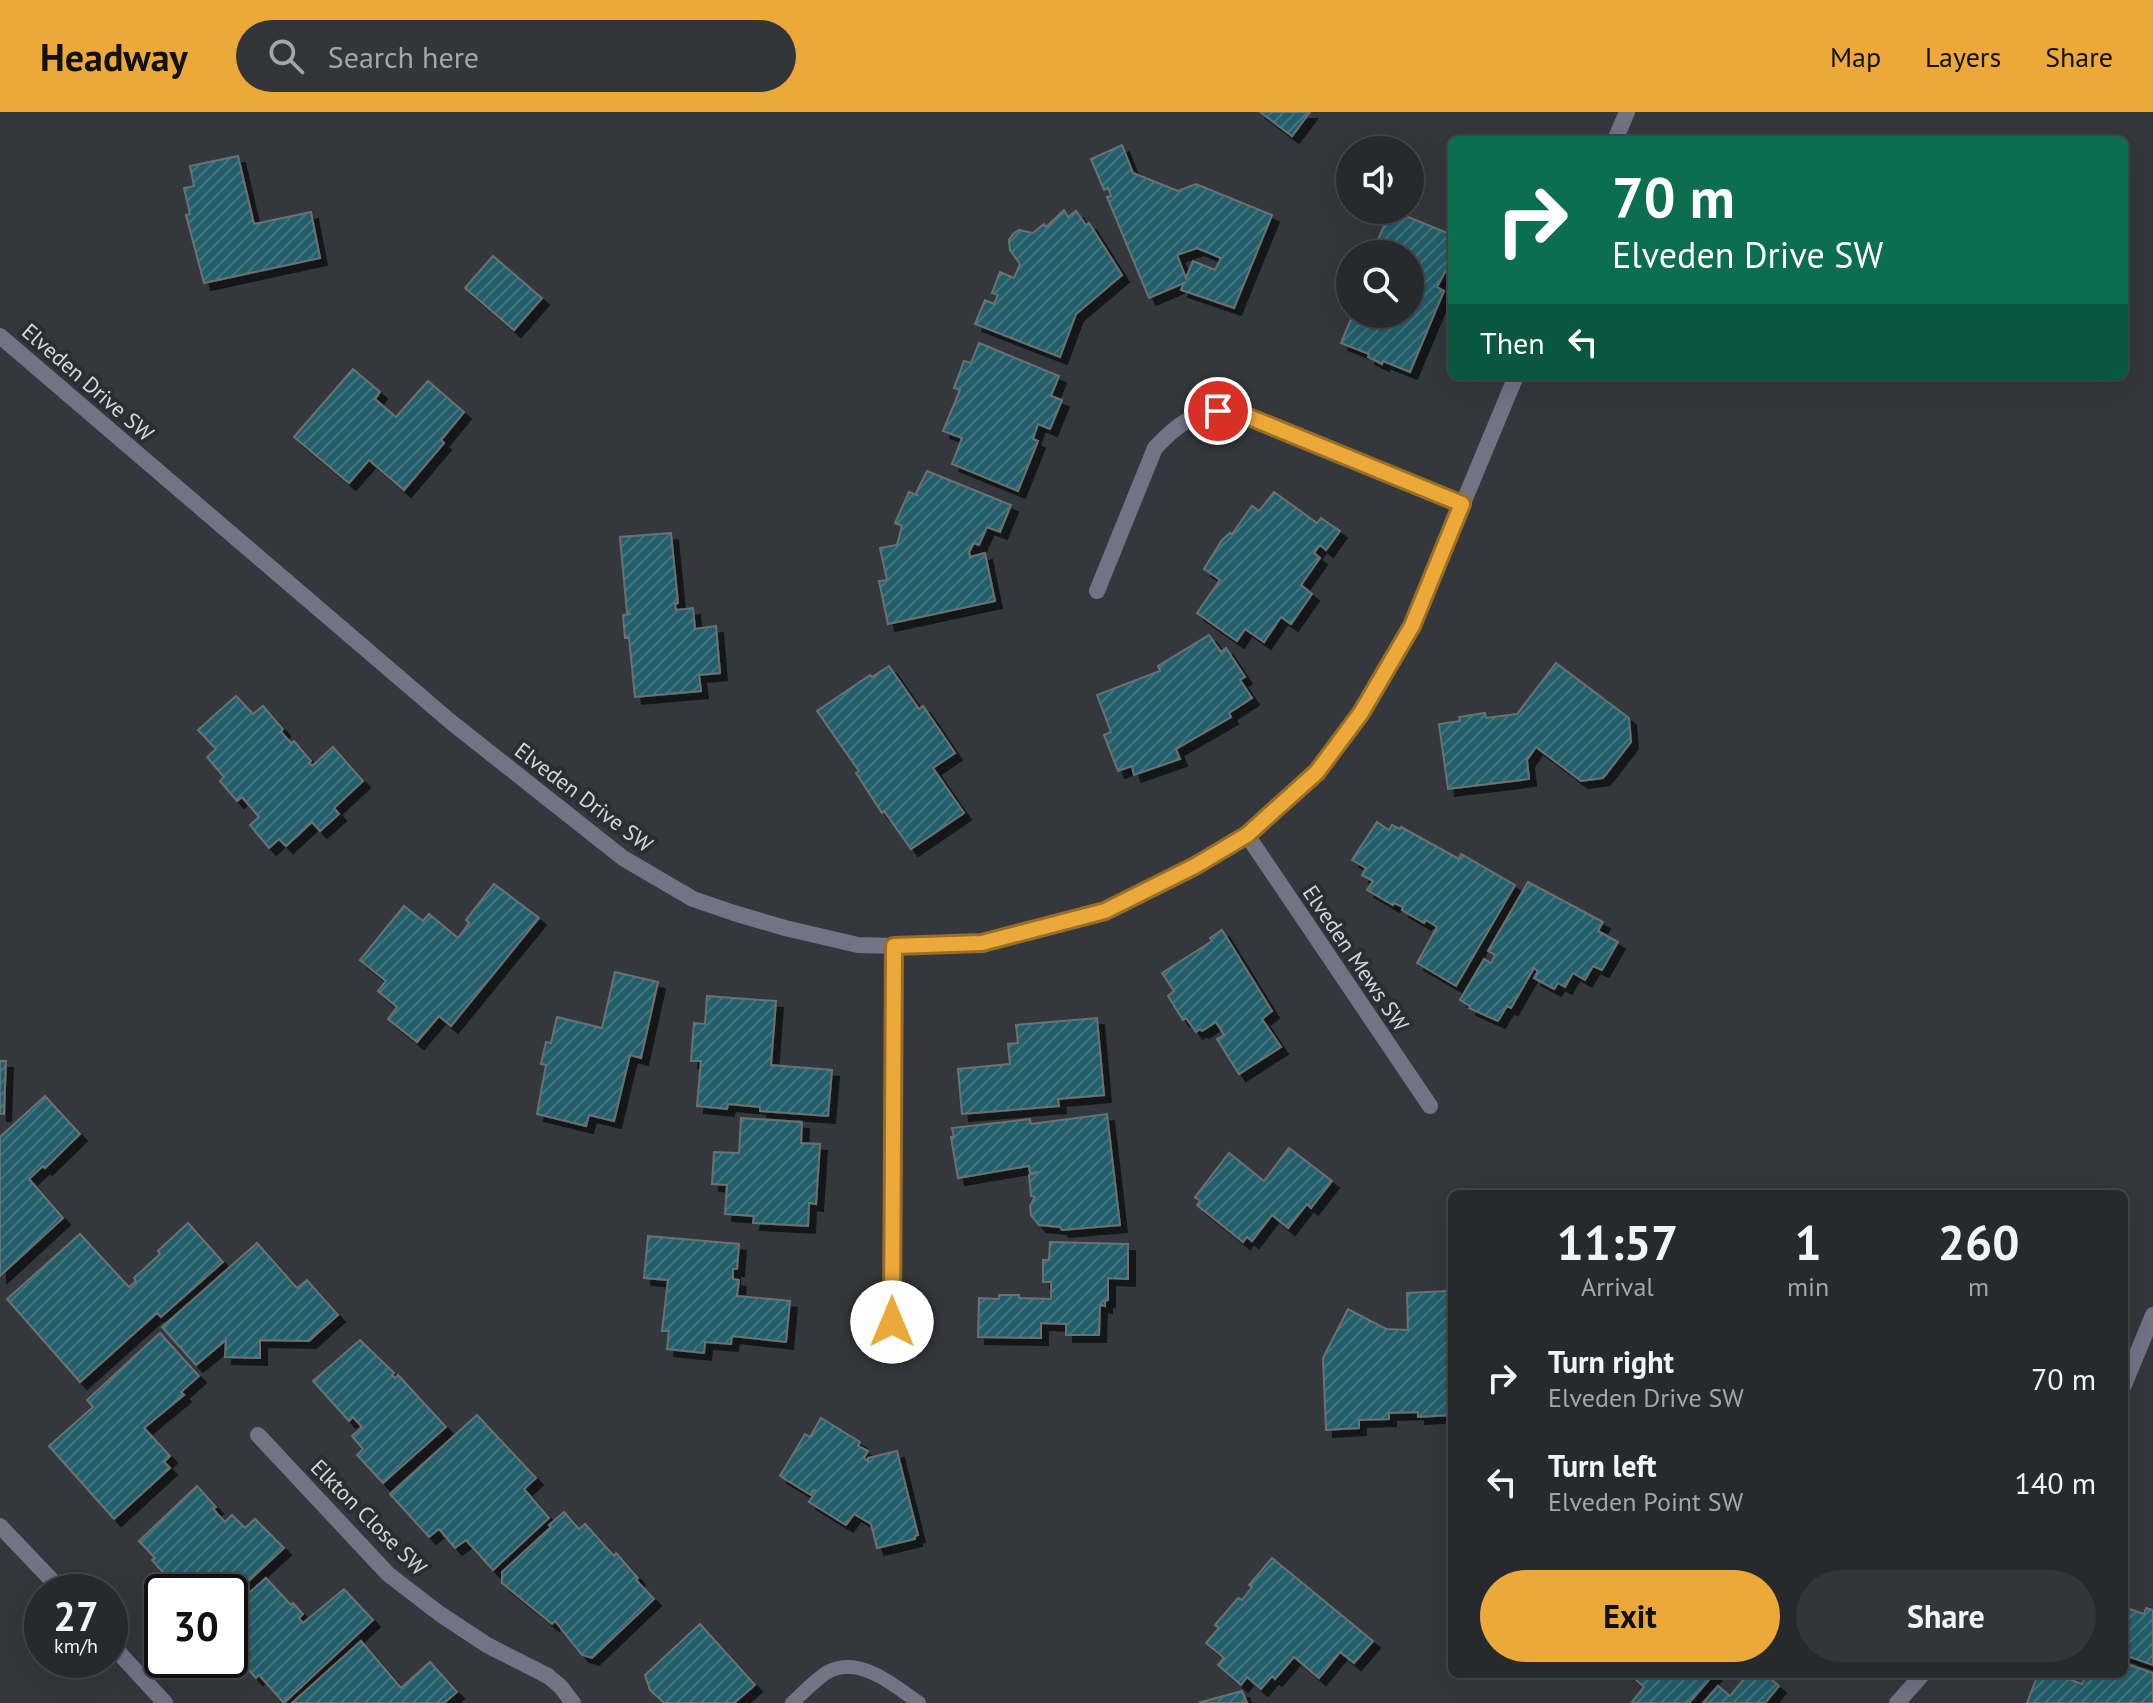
<!DOCTYPE html>
<style>
body{margin:0;font-family:"PT Sans",sans-serif;background:#333639;color:#f1f3f6;height:100vh;display:flex;flex-direction:column;font-size:30px;white-space:nowrap}
*{box-sizing:border-box;margin:0}
p{font-size:26px;color:#a4a7aa}
.icon{flex:none;width:44px;height:44px;fill:none;stroke:currentColor;stroke-width:2;stroke-linecap:round;stroke-linejoin:round}
.map{position:relative;flex:1;overflow:hidden}
.details{position:absolute;left:1448px;top:1078px;width:680px;height:488px;display:flex;flex-direction:column;background:#272a2d;border-radius:12px;box-shadow:0 8px 32px #0002,0 0 0 2px #434649}
.details>*{flex:none}
.banner{position:absolute;left:1448px;top:24px;width:680px;height:244px;border-radius:12px;box-shadow:0 8px 32px #0002,0 0 0 2px #434649;background:#0b6e4f;color:#fff;overflow:hidden}
.buttons{position:absolute;left:1336px;top:24px;display:grid;gap:16px}
.buttons a{display:grid;place-items:center;width:88px;height:88px;border-radius:50%;background:#272a2d;box-shadow:0 8px 32px #0002,0 0 0 2px #434649;font-size:40px}
.speed{position:absolute;left:24px;top:1462px;display:flex;gap:16px;font-size:40px;font-weight:700;text-align:center}
.speed>*{display:grid;place-content:center;width:104px;height:104px;border-radius:50%;background:#272a2d;box-shadow:0 8px 32px #0002,0 0 0 2px #434649;line-height:1}
.speed small{font-size:20px;font-weight:400}
.speed .limit{border:4px solid #111;border-radius:12px;background:#fff;color:#111}
.pin{position:absolute;display:grid;place-items:center;width:68px;height:68px;color:#fff;margin:-34px;border:4px solid #fff;border-radius:50%;box-shadow:0 2px 8px #0007}
.me{position:absolute;width:88px;margin:-44px;rotate:0deg;stroke-linejoin:round;filter:drop-shadow(0 0 6px #0008)}
.turn{display:flex;align-items:center;gap:28px;height:168px;padding:0 32px;font-size:36px}
.turn .icon{width:104px;height:104px;stroke-width:2.5}
.turn b{display:block;font-size:56px;line-height:68px}
.then{display:flex;align-items:center;height:76px;padding:0 32px;background:#0003;gap:16px;font-size:30px}
.eta{display:flex;justify-content:space-evenly;align-items:center;height:136px;text-align:center}
.eta b{font-size:48px;font-weight:800;line-height:56px}
.action{display:flex;gap:16px;margin-top:auto;padding:16px 32px}
.action a{flex:1;height:92px;border-radius:48px;background:#eca93a;color:#111;font-size:32px;font-weight:800;line-height:92px;text-align:center}
.action a+a{background:#333639;color:#f1f3f6}
ul{padding:0;list-style:none}
li{display:flex;align-items:center;gap:24px;height:104px;padding:0 32px}
li div{flex:1}
li b{display:block;font-size:30px}
li em{font-style:normal}
header{display:flex;align-items:center;gap:48px;box-sizing:border-box;height:112px;padding:0 40px;background:#eca93a;color:#111}
header strong{font-size:38px}
nav{display:flex;gap:44px;margin-inline-start:auto;font-size:28px}
.search{width:560px;height:72px;background:#333639;display:flex;align-items:center;gap:20px;box-sizing:border-box;padding:0 28px;border-radius:44px;color:#a4a7aa;font-size:30px}
.map>svg:first-child{display:block}
.building{fill:url(#building-hatch);stroke:#6b7173;stroke-width:2;fill-rule:evenodd;filter:url(#shadow)}
.lines{fill:none;stroke-linecap:round;stroke-linejoin:round}
.service{stroke:#727486;stroke-width:14}
.minor{stroke:#727486;stroke-width:16}
.route-casing{stroke:#996e26;stroke-width:20}
.route{stroke:#eca93a;stroke-width:14}
.labels{text-anchor:middle;stroke-width:8;stroke-linejoin:round;paint-order:stroke}
.street-label{font-size:22px;fill:#d5d8da;stroke:#2a2e32}
</style>
<header>
<strong>Headway</strong>
<div class="search"><svg class="icon" aria-label="search" viewBox="0 0 24 24"><circle cx="10" cy="10" r="6"/><path d="M15 15l6 6"/></svg>Search here</div>
<nav><a>Map</a><a>Layers</a><a>Share</a></nav>
</header>
<div class="map">
<svg width="2153" height="1591" viewBox="0 0 2153 1591">
<defs>
<pattern id="building-hatch" width="6" height="6" patternUnits="userSpaceOnUse" patternTransform="scale(2)"><rect width="6" height="6" fill="#235f6a"/><path d="M-1 1l2-2M0 6l6-6M5 7l2-2" fill="none" stroke="#42757f"/></pattern>
<filter id="shadow"><feDropShadow dx="7" dy="7" stdDeviation="0" flood-color="#0009"/></filter>
</defs>
<rect width="100%" height="100%" fill="#34383c"/>
<!-- building -->
<g class="building">
<path d="M1260 0H1310L1292 24Z"/>
<path d="M1122 33 1133 61 1178 79 1196 72 1272 103 1234 196 1181 178 1184 171 1149 186 1107 85 1111 84 1108 76 1104 78 1091 47ZM1197 136 1221 146 1215 158 1193 149 1186 166 1177 143Z"/>
<path d="M238 44 254 112 311 100 320 146 204 171 186 103 190 102 184 76 194 74 190 54Z"/>
<path d="M1064 98 1068 105 1076 99 1086 113 1089 111 1122 163 1076 202 1060 245 975 212 985 188 994 192 998 183 992 181 1000 160 1014 166 1020 152 1010 138 1009 128 1013 122 1019 118 1033 121 1044 112 1046 115Z"/>
<path d="M1391 98 1452 123 1449 143 1452 147 1437 175 1444 179 1410 260 1383 249 1382 252 1368 245 1369 242 1341 231 1353 202 1367 207 1370 202H1410V142H1367L1373 129 1377 130Z"/>
<path d="M493 144 542 186 514 218 465 176Z"/>
<path d="M979 231 1059 264 1051 284 1062 288 1050 317 1038 312 1033 327 1038 329 1018 379 952 352 962 326 943 319 960 278 954 276 964 249 971 251Z"/>
<path d="M353 257 380 280 375 287 396 305 428 269 464 300 441 328 444 331 404 378 369 348 349 371 294 325Z"/>
<path d="M927 359 1011 393 1000 420 987 415 979 433 974 431 969 440 970 445 985 441 995 489 888 512 879 469 887 468 880 436 897 433 902 414 895 411 909 380 917 383 916 381Z"/>
<path d="M1274 380 1317 411 1321 406 1340 419 1326 438 1320 433 1314 441 1320 446 1301 473 1312 482 1291 512 1281 505 1264 530 1245 517 1237 529 1197 501 1220 468 1204 457 1222 428 1230 421 1232 422 1252 394 1259 399Z"/>
<path d="M671 421 678 491 675 492 676 498 693 496 695 517 716 514 720 561 699 563 701 579 635 585 629 526H625L623 503 631 502 627 501 620 425Z"/>
<path d="M1209 523 1221 540 1226 536 1245 565 1240 568 1252 586 1229 601 1231 605 1176 637 1180 647 1134 663 1132 654 1118 659 1104 623 1111 620 1097 583 1160 559 1158 554Z"/>
<path d="M1556 551 1629 606 1631 630 1603 666 1581 669 1536 635 1527 648 1529 667 1448 677 1439 612 1460 609 1459 605 1485 601 1486 606 1517 602Z"/>
<path d="M889 554 919 597 923 594 955 641 933 656 964 701 911 737 884 699 882 701 856 661 859 659 817 599 870 563 872 565Z"/>
<path d="M236 584 253 602 263 594 283 617 281 620 291 631 294 629 311 649 309 651 312 654 333 635 363 669 334 696 339 702 320 719 312 710 286 734 279 727 269 736 250 713 259 705 242 685 237 689 220 669 224 665 207 645 216 637 198 618Z"/>
<path d="M1377 710 1389 718 1392 713 1400 717 1401 715 1459 747 1461 742 1515 773 1456 874 1417 851 1437 815 1426 808 1424 811 1402 798 1403 795 1394 791 1393 793 1367 778 1373 769 1362 763 1366 756 1352 748Z"/>
<path d="M1528 770 1603 810 1598 819 1618 830 1602 858 1593 854 1585 868 1573 861 1565 875 1558 871 1554 877 1534 866 1538 859 1534 856 1511 896 1507 894 1498 909 1469 896 1470 894 1460 888 1484 847 1491 851 1495 843 1488 839Z"/>
<path d="M494 772 539 806 451 914 439 904 417 930 388 907 397 895 378 879 386 869 360 848 404 794 423 809 429 802 458 826 469 811 466 808Z"/>
<path d="M1222 818 1272 899 1262 907 1281 935 1239 962 1217 927 1224 923 1216 910 1202 919 1200 917 1196 920 1186 906 1183 908 1168 884 1174 879 1162 861 1212 829 1210 826Z"/>
<path d="M615 860 658 870 641 946 630 943 614 1009 589 1003 586 1014 537 1002 546 953 541 952 546 930 551 931 557 905 602 916Z"/>
<path d="M707 884 776 889 771 953 832 958 828 1004 760 999V995L728 992 727 997 697 994 701 949H691L694 911 705 912Z"/>
<path d="M1097 906 1104 983 1058 987 1059 994 962 1002 958 957 1010 952 1008 932 1018 931 1016 913Z"/>
<path d="M0 949H6L4 1002H0Z"/>
<path d="M45 984 80 1022 45 1056 43 1054 29 1067 63 1106 0 1164V1025Z"/>
<path d="M1107 1002 1120 1113 1062 1118 1060 1115 1039 1113 1031 1103 1030 1094 1035 1085 1031 1084 1029 1063 1039 1060 1030 1061 1029 1054 958 1066 951 1025H954L952 1016 1030 1007 1031 1012Z"/>
<path d="M741 1006 802 1010 801 1031 820 1032 816 1092 809 1091 808 1114 753 1111 754 1104 725 1102 727 1073 712 1072 714 1040 739 1041Z"/>
<path d="M1289 1036 1332 1069 1311 1096 1307 1092 1288 1116 1272 1103 1252 1129 1247 1125 1243 1130 1197 1093 1200 1089 1195 1085 1229 1041 1264 1069Z"/>
<path d="M188 1111 223 1150 161 1205 157 1201 80 1270 7 1187 80 1122 129 1175 136 1169 134 1166 160 1142 158 1139Z"/>
<path d="M648 1124 739 1132 737 1157H733V1167L739 1168 737 1184 790 1189 786 1230 732 1224 731 1232 705 1230 704 1241 667 1237 669 1219H662L668 1168 644 1166Z"/>
<path d="M1050 1130 1128 1132V1167L1108 1166V1188L1105 1189V1194L1100 1193 1099 1223H1066V1212L1041 1211V1226L978 1225 979 1186 999 1187V1183H1019V1186L1051 1187V1170H1043V1148H1049Z"/>
<path d="M257 1131 297 1176 307 1168 338 1203 309 1229 260 1228V1246L225 1245 226 1228 196 1253 162 1215Z"/>
<path d="M1447 1179 1452 1303 1418 1305V1300L1389 1301V1307L1359 1308V1316L1326 1318 1323 1246 1348 1197 1386 1217 1408 1218 1407 1181Z"/>
<path d="M160 1221 199 1264 181 1280 184 1283 144 1316 170 1344 164 1350 170 1356 114 1407 49 1334 93 1295 87 1288Z"/>
<path d="M360 1228 394 1261 392 1263 395 1266 398 1263 446 1315 383 1371 357 1343 363 1337 352 1324 362 1315 353 1305 349 1309 313 1269Z"/>
<path d="M477 1303 536 1366 524 1377 549 1406 493 1458 466 1428 455 1436 439 1417 429 1425 390 1382Z"/>
<path d="M821 1306 860 1330 858 1334 868 1339 864 1346 868 1349V1346L897 1339 918 1423 915 1424V1427L877 1436 871 1412 854 1402 846 1413 809 1390 816 1379 813 1378 811 1383 780 1364 805 1322 810 1325Z"/>
<path d="M197 1374 216 1395 213 1397 225 1410 232 1403 245 1416 255 1407 284 1436 240 1477 235 1471 225 1480H181L182 1476 177 1471 175 1474 152 1448 155 1446 139 1429Z"/>
<path d="M564 1400 579 1417 585 1412 614 1444 616 1441 638 1466 636 1468 654 1487 592 1546 582 1543 555 1509 552 1512 502 1471V1460L551 1415 549 1413Z"/>
<path d="M1272 1446 1373 1529 1354 1551 1340 1540 1319 1566 1294 1545 1275 1567 1272 1564 1261 1577 1247 1565 1241 1573 1218 1553 1224 1546 1206 1531 1219 1516 1215 1513 1238 1486 1242 1488 1252 1475 1249 1473Z"/>
<path d="M266 1466 291 1493 293 1491 303 1502 299 1506 303 1511 344 1477 373 1508 284 1591 259 1563 256 1566 231 1539 234 1535 230 1531V1499L244 1490 242 1487Z"/>
<path d="M2124 1495 2144 1502 2146 1496 2153 1498V1553L2124 1543Z"/>
<path d="M700 1512 755 1573 734 1591H664L650 1578 645 1563Z"/>
<path d="M361 1529 401 1576 430 1550 457 1580 444 1591H292Z"/>
<path d="M2124 1548V1551L2153 1561V1591H2027L2038 1562H2055L2082 1572 2086 1562H2124Z"/>
<path d="M1629 1562H1714L1689 1591H1631L1644 1575Z"/>
<path d="M1748 1562H1765L1779 1574 1765 1591H1703L1718 1574 1730 1584Z"/>
<path d="M1242 1579 1247 1591H1198Z"/>
</g>
<g class="lines">
<!-- service -->
<path class="service" d="M792 1591C803 1581 814 1569 826 1561 858 1542 894 1573 919 1591"/>
<!-- minor -->
<g class="minor">
<path d="M1615 28 1627 0"/>
<path d="M0 224 451 610 623 746 693 787 734 801 785 816 858 833 894 834 982 831 1105 799 1195 754 1247 723 1317 660 1361 601 1412 514 1516 264"/>
<path d="M1097 479 1155 336C1184 305 1201 296 1244 303L1462 392"/>
<path d="M1247 723 1430 994"/>
<path d="M892 1210 894 834"/>
<path d="M2124 1273 2153 1203"/>
<path d="M258 1323 388 1462 440 1502 487 1533 548 1564 561 1575 573 1591"/>
<path d="M0 1414 63 1480"/>
<path d="M110 1531 165 1591"/>
<path d="M1897 1591 1923 1562"/>
</g>
</g>
<g class="lines">
<defs>
<path id="route" d="M892 1210 894 834 982 831 1105 799 1195 754 1247 723 1317 660 1361 601 1412 514 1462 392 1244 303 1218 299"/>
</defs>
<!-- route casing -->
<use href="#route" class="route-casing"/>
<!-- route -->
<use href="#route" class="route"/>
</g>
<g class="labels">
<!-- street labels -->
<g class="street-label">
<text transform="translate(88 270) rotate(41)" y="8">Elveden Drive SW</text>
<text transform="translate(584 685) rotate(37)" y="8">Elveden Drive SW</text>
<text transform="translate(1356 846) rotate(56)" y="8">Elveden Mews SW</text>
<text transform="translate(369 1405) rotate(45)" y="8">Elkton Close SW</text>
</g>
</g>
</svg>
<div class="buttons">
<a><svg class="icon" aria-label="sound" viewBox="0 0 24 24"><path d="M4 9h4l5-4v14l-5-4H4zM17 9q2 3 0 6"/></svg></a>
<a><svg class="icon" aria-label="search" viewBox="0 0 24 24"><circle cx="10" cy="10" r="6"/><path d="M15 15l6 6"/></svg></a>
</div>
<div class="speed"><div>27<small>km/h</small></div><div class="limit">30</div></div>
<div class="pin" style="left:1218px;top:299px;background:#d93025"><svg class="icon" aria-label="arrive" viewBox="0 0 24 24"><path d="M6 21V4h12l-3 4 3 4H6"/></svg></div>
<svg class="me" style="left:892px;top:1210px" viewBox="-20 -20 40 40"><circle r="19" fill="#fff"/><path d="M0-13L10 11 0 6-10 11z" fill="#eca93a"/></svg>
<div class="banner">
<div class="turn"><svg class="icon" aria-label="right" viewBox="0 0 24 24"><path d="M7 20v-9h11M14 6l5 5-5 5"/></svg><div><b>70 m</b>Elveden Drive SW</div></div>
<div class="then">Then<svg class="icon" aria-label="left" viewBox="0 0 24 24"><path d="M17 20v-9H6M10 6l-5 5 5 5"/></svg></div>
</div>
<section class="details">
<div class="eta">
<div><b>11:57</b><p>Arrival</p></div>
<div><b>1</b><p>min</p></div>
<div><b>260</b><p>m</p></div>
</div>
<ul>
<li><svg class="icon" aria-label="right" viewBox="0 0 24 24"><path d="M7 20v-9h11M14 6l5 5-5 5"/></svg><div><b>Turn right</b><p>Elveden Drive SW</p></div><em>70 m</em></li>
<li><svg class="icon" aria-label="left" viewBox="0 0 24 24"><path d="M17 20v-9H6M10 6l-5 5 5 5"/></svg><div><b>Turn left</b><p>Elveden Point SW</p></div><em>140 m</em></li>
</ul>
<div class="action"><a>Exit</a><a>Share</a></div>
</section>
</div>
